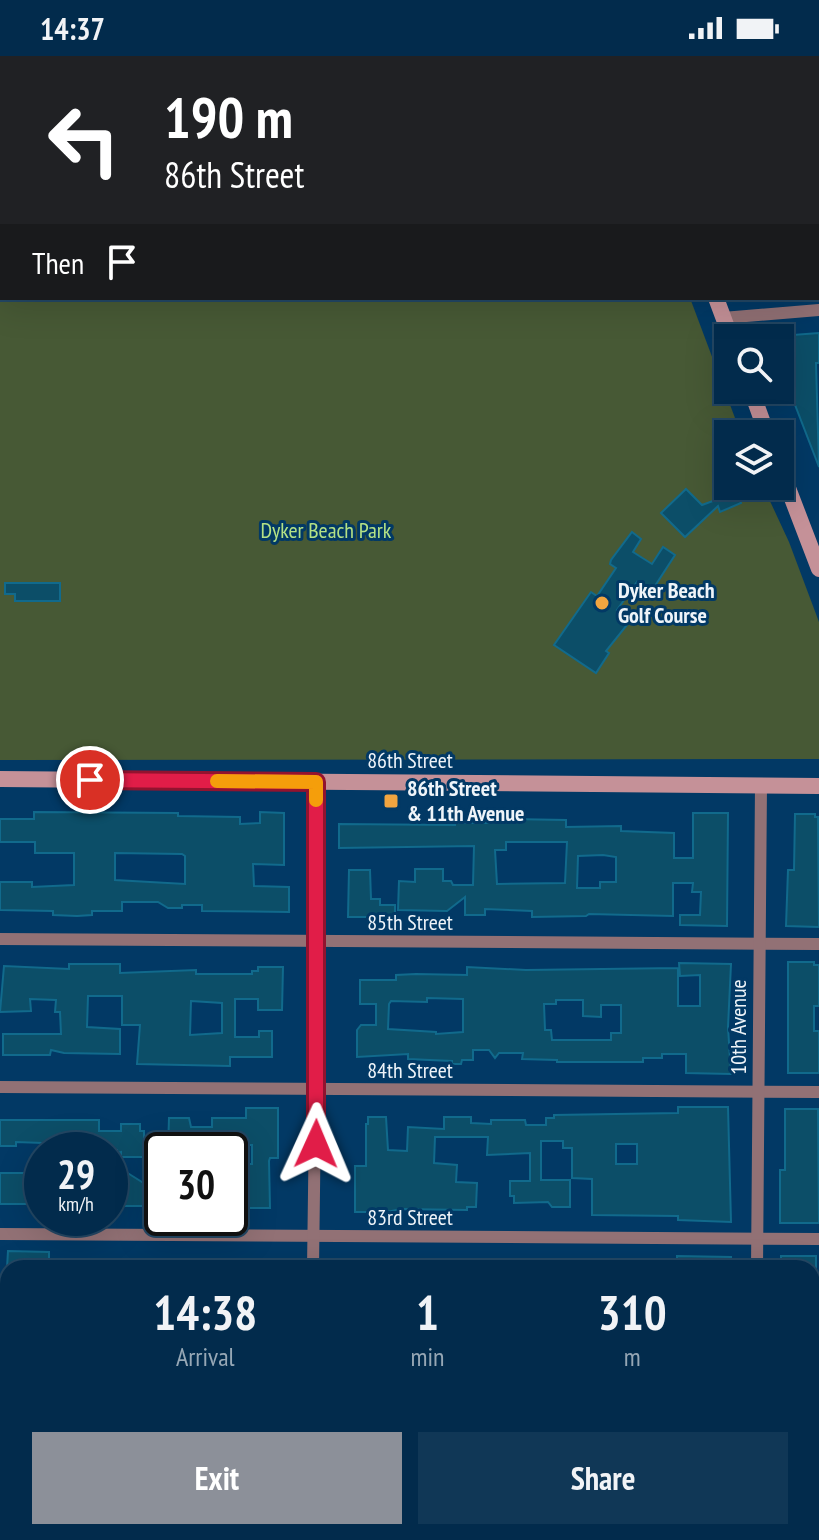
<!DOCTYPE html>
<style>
body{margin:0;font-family:"PT Sans Narrow",sans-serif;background:#103756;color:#f1f3f6;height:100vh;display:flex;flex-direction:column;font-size:30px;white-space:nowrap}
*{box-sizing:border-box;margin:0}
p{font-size:26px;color:#96a7b5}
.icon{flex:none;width:44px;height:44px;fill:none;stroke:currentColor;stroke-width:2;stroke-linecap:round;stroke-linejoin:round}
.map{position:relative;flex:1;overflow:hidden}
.panel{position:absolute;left:0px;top:1204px;width:820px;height:280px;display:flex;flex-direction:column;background:#022b4c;border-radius:24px 24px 0 0;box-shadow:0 8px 32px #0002,0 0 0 2px #234764}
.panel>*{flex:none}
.top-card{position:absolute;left:0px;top:0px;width:820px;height:244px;box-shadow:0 8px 32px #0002,0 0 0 2px #234764;background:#202124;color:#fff;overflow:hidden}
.buttons{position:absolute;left:714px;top:268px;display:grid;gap:16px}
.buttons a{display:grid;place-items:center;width:80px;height:80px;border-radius:0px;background:#022b4c;box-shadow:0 8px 32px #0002,0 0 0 2px #234764;font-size:40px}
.speed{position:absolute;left:24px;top:1076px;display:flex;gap:16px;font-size:40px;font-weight:700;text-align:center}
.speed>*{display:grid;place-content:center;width:104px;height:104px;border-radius:50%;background:#022b4c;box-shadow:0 8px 32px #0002,0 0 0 2px #234764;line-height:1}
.speed small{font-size:20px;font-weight:400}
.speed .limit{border:4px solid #111;border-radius:12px;background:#fff;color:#111}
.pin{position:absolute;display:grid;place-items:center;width:68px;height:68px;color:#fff;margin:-34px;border:4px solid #fff;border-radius:50%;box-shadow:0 2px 8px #0007}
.me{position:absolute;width:88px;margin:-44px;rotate:1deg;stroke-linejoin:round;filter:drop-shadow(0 0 6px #0008)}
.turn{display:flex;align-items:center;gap:28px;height:168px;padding:0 32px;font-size:36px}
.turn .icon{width:104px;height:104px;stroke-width:2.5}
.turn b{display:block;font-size:56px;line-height:68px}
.then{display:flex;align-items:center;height:76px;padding:0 32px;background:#0003;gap:16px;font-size:30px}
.eta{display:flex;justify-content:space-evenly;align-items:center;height:136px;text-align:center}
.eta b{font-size:48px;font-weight:700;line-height:56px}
.button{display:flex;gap:16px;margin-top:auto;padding:16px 32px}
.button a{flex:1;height:92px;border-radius:0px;background:#8c9099;color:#fff;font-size:32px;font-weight:700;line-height:92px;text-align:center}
.button a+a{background:#103756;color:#f1f3f6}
.status{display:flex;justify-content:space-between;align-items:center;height:56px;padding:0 40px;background:#022b4c;direction:ltr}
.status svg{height:22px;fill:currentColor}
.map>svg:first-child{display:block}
.green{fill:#475935}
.building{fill:#0c4e68;stroke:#116a8c;stroke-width:2;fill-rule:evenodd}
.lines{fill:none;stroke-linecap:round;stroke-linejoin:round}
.street{stroke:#927175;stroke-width:12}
.secondary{stroke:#c59198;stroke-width:16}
.route-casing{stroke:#92132f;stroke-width:20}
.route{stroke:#e11d48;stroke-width:14}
.slow{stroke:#f59e0b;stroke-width:14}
.poi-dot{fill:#f2a540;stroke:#023965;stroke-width:3}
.labels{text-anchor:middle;stroke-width:6;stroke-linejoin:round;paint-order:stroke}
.park-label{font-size:22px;fill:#b4e185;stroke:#023965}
.poi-label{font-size:22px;font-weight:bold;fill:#eff4f9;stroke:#023965;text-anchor:start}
.street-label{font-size:22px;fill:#eff4f9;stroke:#023965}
</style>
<div class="status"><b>14:37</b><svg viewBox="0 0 49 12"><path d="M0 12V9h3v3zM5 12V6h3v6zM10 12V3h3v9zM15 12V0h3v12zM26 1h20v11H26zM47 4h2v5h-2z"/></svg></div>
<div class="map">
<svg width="819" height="1484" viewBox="0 0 819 1484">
<rect width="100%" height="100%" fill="#023965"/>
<!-- green -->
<path class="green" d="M0 0H598L599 2H2V242H690L741 378H728V430H763L789 486 819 566V703L0 704Z"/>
<!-- building -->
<g class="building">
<path d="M792 270 793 279 819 277V307H816L819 411 790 336H783L780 282H766V272Z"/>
<path d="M686 433 702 449 737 436 741 447 720 456 718 450 685 481 661 457Z"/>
<path d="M632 476 641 483 633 496 652 508 663 491 675 499 651 536 637 526 617 554 631 564 606 595 609 597 596 617 554 589 591 536 597 540 616 512 610 508 611 504Z"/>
<path d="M5 527H60V545H15V538H5Z"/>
<path d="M34 756 178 757V760L240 761V768L260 767V756L284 757V809L253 808 254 830 289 831V856L202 855V849H182V852H168L158 846H122V855H92V859L77 860 53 859V855L0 854V826H32V831L74 829V797H35V786H0V763H34ZM115 797 182 798 185 800V828L115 824Z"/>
<path d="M693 757H728L727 870 680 869V859H700L701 836H692L693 827H673V860L589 858 586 860 532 861V855L485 853V859H465V841L447 855 398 854 399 825 415 826V813H443V825H451L453 829H473L474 790 339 792V768L455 769V767H486L510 763 566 764V771L621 770V775L674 777V802H693ZM506 786H567L565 827 497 828 495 794H506ZM603 799 616 801V826H600V832H577L578 800Z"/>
<path d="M795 758H815V761H818L819 871 786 870 788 814H794Z"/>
<path d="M349 814H370L371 843H380V849H395V861H348Z"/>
<path d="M788 906H814V909H819V950H814V975H819V1017H788Z"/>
<path d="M679 907 731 908 728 971 731 1018 686 1017V998H662V1002H643V1006H557V1004L522 1003 523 997H499L495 1002 489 994H473V1004H462L461 1008H452V1005L408 1003V998L357 1001V974L361 969H376V948H360V924H396V919L416 918 467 919V911L526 914 678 912V950H700V919L680 920ZM427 942 463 943V976L436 978V976L388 973 389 948 391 945 427 946ZM556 944H583V960L601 961V949H621V977H611V984H552L551 974H545L544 948H556Z"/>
<path d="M69 908H120V917L196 914V918H252V915H258V911H283L282 954H258V943H235V981H259V975H272V1001H230V1010L137 1008 140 969H122V940H88L87 971 120 973V998L64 997 51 994 50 999H3V978H61L60 956H55L56 944 30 943 31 955 0 956 4 910 69 913ZM191 945 222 947V977L190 979Z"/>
<path d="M678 1051H728L731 1166 678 1164V1160L592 1159V1123L572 1122V1092H563V1085H541V1124H570V1151H552L548 1146 514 1147V1140H510V1125H530V1097L487 1099 488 1081H435L434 1107 457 1109 456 1126 477 1127 476 1151H467V1154L401 1153 387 1156H355V1110H366V1068H368V1061H386L388 1094 407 1095 408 1071 444 1073V1061H471V1067L491 1068V1064H525L526 1069H546V1062H554V1059L678 1057ZM616 1088H637V1108H616Z"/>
<path d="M246 1052H278V1102H270L269 1105 270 1152H230V1108H252V1089H232V1094H212V1089H185V1094H168L169 1062H189L191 1071H212V1062H246Z"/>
<path d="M785 1053H818L819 1167H780V1114H785Z"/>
<path d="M0 1064H99V1075H121V1068H140V1075H144V1091H162V1101H121V1096L117 1097V1094H71V1088L16 1086V1090H0Z"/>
<path d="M126 1116 142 1126H162V1150H113V1121H126Z"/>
<path d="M0 1117H29V1122H42V1148H0Z"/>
<path d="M8 1195 49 1196V1212H7Z"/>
<path d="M677 1200 731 1201V1211H677Z"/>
<rect x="781" y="1200" width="35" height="12"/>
</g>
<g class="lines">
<!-- street -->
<g class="street">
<path d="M723 262 819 254"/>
<path d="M0 883 819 888"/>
<path d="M0 1031 819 1036"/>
<path d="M0 1178 819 1183"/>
<path d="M313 1212 317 908 316 726"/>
<path d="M757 1212 761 729"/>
<path d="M0 1325H8"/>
<path d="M812 1331H819"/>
<path d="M0 1473H8"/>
<path d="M418 1476 819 1479"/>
<path d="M311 1484V1476"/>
</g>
<!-- secondary -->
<g class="secondary">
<path d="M622 0 623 2"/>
<path d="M716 242 731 282"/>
<path d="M751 334 767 378"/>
<path d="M780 411 819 513"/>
<path d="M0 723 819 730"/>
</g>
</g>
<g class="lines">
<defs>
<path id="route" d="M90 724 316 726V1088"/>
</defs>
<!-- route casing -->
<use href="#route" class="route-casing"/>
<!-- route -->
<use href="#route" class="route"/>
<!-- slow -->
<path class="slow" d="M217 725 316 726V744"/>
</g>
<!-- markers -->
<g class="poi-dot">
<circle cx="602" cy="547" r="8"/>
<rect x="383" y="737" width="16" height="16" rx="4"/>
</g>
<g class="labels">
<!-- park labels -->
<g class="park-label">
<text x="326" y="482">Dyker Beach Park</text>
</g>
<!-- poi labels -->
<g class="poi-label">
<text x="618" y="542">Dyker Beach<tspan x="618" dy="25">Golf Course</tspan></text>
<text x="407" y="740">86th Street<tspan x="407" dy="25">&amp; 11th Avenue</tspan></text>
</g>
<!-- street labels -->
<g class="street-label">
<text x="410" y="712">86th Street</text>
<text x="410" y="874">85th Street</text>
<text transform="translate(738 971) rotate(-90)" y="8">10th Avenue</text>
<text x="410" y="1022">84th Street</text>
<text x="410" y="1169">83rd Street</text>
</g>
</g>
</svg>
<div class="buttons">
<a><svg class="icon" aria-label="search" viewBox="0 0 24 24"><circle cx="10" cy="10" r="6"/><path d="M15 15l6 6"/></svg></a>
<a><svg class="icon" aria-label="layers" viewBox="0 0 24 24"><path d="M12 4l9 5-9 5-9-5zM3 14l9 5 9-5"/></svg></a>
</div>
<div class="speed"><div>29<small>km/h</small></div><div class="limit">30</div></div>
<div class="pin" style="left:90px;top:724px;background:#d93025"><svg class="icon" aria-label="arrive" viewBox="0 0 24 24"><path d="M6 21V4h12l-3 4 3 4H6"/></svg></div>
<svg class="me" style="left:316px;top:1088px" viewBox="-20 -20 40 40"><path d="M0-17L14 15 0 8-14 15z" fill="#e11d48" stroke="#fff" stroke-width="4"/></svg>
<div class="top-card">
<div class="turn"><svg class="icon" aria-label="left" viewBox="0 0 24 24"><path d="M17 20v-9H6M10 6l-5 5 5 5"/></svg><div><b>190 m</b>86th Street</div></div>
<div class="then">Then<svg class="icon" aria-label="arrive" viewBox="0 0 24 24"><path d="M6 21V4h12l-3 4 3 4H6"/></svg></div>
</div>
<section class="panel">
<div class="eta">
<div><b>14:38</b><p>Arrival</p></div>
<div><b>1</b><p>min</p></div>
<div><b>310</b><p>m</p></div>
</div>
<div class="button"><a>Exit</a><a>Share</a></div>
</section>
</div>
